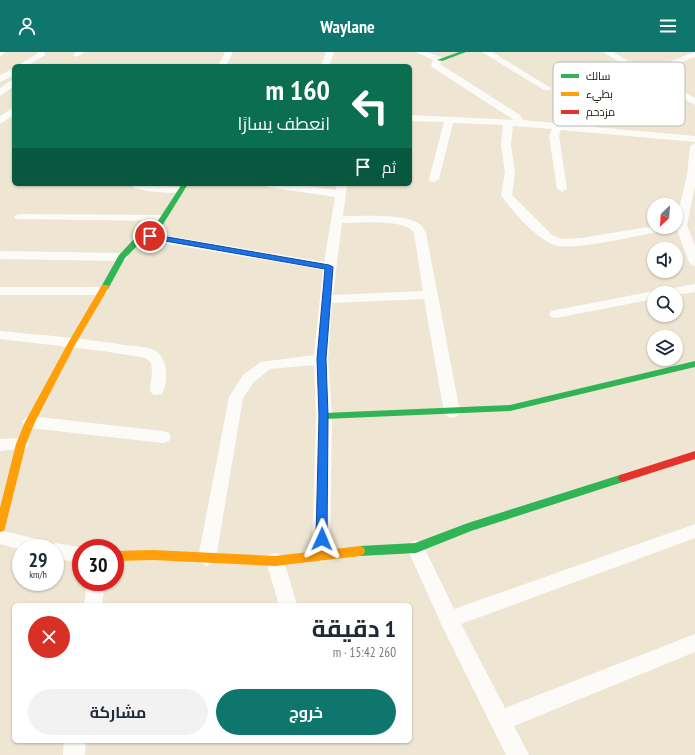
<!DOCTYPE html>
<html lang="ar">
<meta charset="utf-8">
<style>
body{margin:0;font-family:"PT Sans Narrow",Cairo,sans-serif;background:#f2f2f3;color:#1f2937;direction:rtl;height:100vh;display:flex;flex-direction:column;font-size:15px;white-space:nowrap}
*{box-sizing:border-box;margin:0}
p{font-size:13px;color:#747a83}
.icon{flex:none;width:22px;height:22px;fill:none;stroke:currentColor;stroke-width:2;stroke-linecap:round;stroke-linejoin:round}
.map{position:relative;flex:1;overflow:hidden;direction:ltr}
.side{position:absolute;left:12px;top:551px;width:400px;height:140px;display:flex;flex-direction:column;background:#fff;border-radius:6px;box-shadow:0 1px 3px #0004;direction:rtl}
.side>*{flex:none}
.top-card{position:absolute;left:12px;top:12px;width:400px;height:122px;border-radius:6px;box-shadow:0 1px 3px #0004;direction:rtl;background:#0b6e4f;color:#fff;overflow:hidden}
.needle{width:26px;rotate:205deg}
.tools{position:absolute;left:647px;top:146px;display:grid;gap:8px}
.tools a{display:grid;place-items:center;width:36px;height:36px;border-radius:50%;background:#fff;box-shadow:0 1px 3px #0004;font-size:20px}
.speed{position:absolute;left:12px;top:487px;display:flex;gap:8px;font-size:20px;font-weight:700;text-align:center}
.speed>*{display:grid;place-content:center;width:52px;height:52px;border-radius:50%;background:#fff;box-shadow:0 1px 3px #0004;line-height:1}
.speed small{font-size:10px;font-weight:400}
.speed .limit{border:6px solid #d22;background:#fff;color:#111}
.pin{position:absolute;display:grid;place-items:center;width:34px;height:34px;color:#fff;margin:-17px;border:2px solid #fff;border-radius:50%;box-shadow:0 1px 4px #0007}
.me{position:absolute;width:44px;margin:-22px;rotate:1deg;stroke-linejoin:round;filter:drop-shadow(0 0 3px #0008)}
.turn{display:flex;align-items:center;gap:14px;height:84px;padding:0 16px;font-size:18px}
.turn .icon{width:52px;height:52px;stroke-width:2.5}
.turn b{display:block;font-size:28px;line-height:34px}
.then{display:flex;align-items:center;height:38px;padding:0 16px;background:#0003;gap:8px;font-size:15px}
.round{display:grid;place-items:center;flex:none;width:42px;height:42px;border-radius:21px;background:#f2f2f3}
.head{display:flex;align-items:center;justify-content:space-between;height:68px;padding:0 16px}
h1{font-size:24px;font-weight:700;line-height:30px}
.primary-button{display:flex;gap:8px;margin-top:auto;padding:8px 16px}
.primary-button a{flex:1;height:46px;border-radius:24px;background:#0f766e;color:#fff;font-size:16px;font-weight:700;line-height:46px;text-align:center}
.primary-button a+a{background:#f2f2f3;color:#1f2937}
header{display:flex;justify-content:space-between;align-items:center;height:52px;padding:0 16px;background:#0f766e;color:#fff;font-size:18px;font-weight:700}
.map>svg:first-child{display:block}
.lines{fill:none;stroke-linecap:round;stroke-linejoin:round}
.street{fill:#fcfbf8;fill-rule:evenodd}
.fast{fill:#30b455;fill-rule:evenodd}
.slow{fill:#ff9f0a;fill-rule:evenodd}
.jam{fill:#e5322d;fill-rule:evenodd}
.route{fill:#1a73e8;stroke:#114b97}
.key{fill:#fff;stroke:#b9b8b4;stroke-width:1}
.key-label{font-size:11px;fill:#171106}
</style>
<header><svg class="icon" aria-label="menu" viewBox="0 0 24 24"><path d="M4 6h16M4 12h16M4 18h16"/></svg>Waylane<svg class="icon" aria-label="person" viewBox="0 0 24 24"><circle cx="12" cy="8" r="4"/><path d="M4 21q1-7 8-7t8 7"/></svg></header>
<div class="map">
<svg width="695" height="703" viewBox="0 0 695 703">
<rect width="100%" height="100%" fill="#eee6d3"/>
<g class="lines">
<!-- street -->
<g class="street">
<path d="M0 0H4L5 1 0 4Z"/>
<path d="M37 0H45V3L27 14H17L37 2Z"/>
<path d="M76 0H85L77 5 73 3Z"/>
<path d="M225 0H233L226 14H218Z"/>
<path d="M326 0H334L329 14H321Z"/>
<path d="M415 0H427L443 6 444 8 440 12 520 63 523 68 584 74C585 56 599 45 616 41L619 42 621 44 619 46C604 54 595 56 594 75L695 84V90L561 78 559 84 567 137 562 140 557 137 549 84 552 77 513 74 511 93 515 120 512 143 552 183 561 187 581 186 654 174V175H673L671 177 667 178C645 182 571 200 554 193 536 186 512 159 501 143L505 120 501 93 503 73 453 71 439 127 434 130 430 129 429 127 444 70 410 69V63L514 68 432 15 431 13 433 8Z"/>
<path d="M482 0H492L551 36 550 38H544Z"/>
<path d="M603 0H613L646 19 695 0V5L652 22 695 46V53L644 25 603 37H597L596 35C603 27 627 24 638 21Z"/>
<path d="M14 16V23L0 30V23Z"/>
<path d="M12 28 14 29V34L0 44V36Z"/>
<path d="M14 55V63L0 72V64Z"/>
<path d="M695 91V134L687 173 695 194V214L691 213 689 210 676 175V170L687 123 690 94Z"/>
<path d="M133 132 180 135 185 138C180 144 143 139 134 136Z"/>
<path d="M262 132H291L336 138 337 132H347L343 164C360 164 408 161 421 173 423 175 424 178 426 181L460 360 457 364 452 366 447 364 444 360 424 247 332 251 328 307 332 364 330 502 327 507 321 510 315 507 312 502 316 364 314 313 270 317 253 331 243 346 216 506 213 511 207 514 201 511 198 506 229 345 243 323 261 310 314 303 323 218 151 189 147 188 145 185 147 182 151 181 324 210 335 145 267 135ZM342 171C357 171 406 166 414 181L423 239 333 243Z"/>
<path d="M20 162 163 163 167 164 169 166 167 168 163 169 16 167 14 165 16 163Z"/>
<path d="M0 199 122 201 126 202 128 205 126 208 122 209 0 207Z"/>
<path d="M695 232V240L676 243V241H661L662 238Z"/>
<path d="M0 235H102L107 236 108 239 107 242 102 243H0Z"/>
<path d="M654 239 659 241H654V247L556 266 551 265 549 262 551 259 556 258Z"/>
<path d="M0 279C41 283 83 286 124 293 133 294 146 294 154 298 168 305 169 329 162 342L157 343 152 342 150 338 152 320 151 311 146 306 103 299 0 287Z"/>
<path d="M30 364 163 379 169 381 171 385 169 389 163 391 30 376 25 374 22 370 25 366Z"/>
<path d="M21 386 27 388 29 392 27 396 0 399V387Z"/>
<path d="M695 472V486L461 572 505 656 695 582V600L514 674 529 703H506L442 574 407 496 410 491 416 488 422 491 454 557Z"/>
<path d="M0 478 40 488 46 491 48 495 55 491 86 496H81V510L55 507V496H21V498L0 492Z"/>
<path d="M275 501 281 503 284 509 297 553H279L266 509 269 503Z"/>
<path d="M87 530H105L102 553H84Z"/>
<path d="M64 689H86L85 703H63Z"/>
</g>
<!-- fast -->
<g class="fast">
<path d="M459 0H466L442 9 437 8Z"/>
<path d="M182 132H188L154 187 140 191 125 206 108 237H102L101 235 119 203 134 187 148 184Z"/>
<path d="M695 309V315L510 359 324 367 319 364 324 361 510 353Z"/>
<path d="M623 422 626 423 628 426 626 429 471 479 416 501 360 504 356 502 355 499 356 496 360 494 415 491 468 471Z"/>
</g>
<!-- slow -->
<g class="slow">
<path d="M102 233H108L109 235 76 291 35 370 26 392 5 476 4 479 0 480V456L16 392 25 370 68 291Z"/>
<path d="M360 494 364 496 365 499 364 502 360 504 275 514 153 508 115 509V499L153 498 275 504Z"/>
</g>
<!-- jam -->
<path class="jam" d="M695 399V407L623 430 620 429 618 426 620 423Z"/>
</g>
<!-- route -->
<path class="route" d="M150 182 329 213 333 215 326 307 328 364 327 487 325 490 322 491 318 490 316 487 319 364 317 307 325 217 148 186 147 184Z"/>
<!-- legend -->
<rect x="553" y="10" width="132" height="64" rx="6" class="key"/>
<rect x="561" y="22" width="18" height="4" fill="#30b455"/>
<rect x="561" y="40" width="18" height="4" fill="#ff9f0a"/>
<rect x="561" y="58" width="18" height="4" fill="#e5322d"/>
<g class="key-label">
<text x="586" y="28">سالك</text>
<text x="586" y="46">بطيء</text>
<text x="586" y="64">مزدحم</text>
</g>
</svg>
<div class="tools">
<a><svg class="needle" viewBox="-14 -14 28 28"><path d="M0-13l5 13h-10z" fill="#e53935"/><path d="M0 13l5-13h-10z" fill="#747a83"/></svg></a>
<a><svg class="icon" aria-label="sound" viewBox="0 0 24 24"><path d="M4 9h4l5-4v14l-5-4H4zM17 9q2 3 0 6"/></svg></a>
<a><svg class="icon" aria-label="search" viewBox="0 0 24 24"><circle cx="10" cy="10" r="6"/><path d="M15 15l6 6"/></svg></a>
<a><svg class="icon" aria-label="layers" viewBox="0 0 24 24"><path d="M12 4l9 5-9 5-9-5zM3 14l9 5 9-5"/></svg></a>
</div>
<div class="speed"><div>29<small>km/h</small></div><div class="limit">30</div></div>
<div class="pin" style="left:150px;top:184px;background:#d93025"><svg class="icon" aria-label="arrive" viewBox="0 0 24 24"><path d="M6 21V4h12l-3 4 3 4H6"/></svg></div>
<svg class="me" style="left:322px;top:487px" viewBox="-20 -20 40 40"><path d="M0-17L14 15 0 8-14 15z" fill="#1a73e8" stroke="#fff" stroke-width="4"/></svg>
<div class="top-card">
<div class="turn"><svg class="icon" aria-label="left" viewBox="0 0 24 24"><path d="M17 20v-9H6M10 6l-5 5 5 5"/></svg><div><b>160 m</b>انعطف يسارًا</div></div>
<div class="then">ثم<svg class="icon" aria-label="arrive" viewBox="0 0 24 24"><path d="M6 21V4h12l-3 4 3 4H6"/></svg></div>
</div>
<section class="side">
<div class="head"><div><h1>1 دقيقة</h1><p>260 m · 15:42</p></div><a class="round" style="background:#d93025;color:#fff"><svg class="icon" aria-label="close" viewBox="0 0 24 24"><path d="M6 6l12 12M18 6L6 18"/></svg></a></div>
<div class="primary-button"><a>خروج</a><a>مشاركة</a></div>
</section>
</div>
